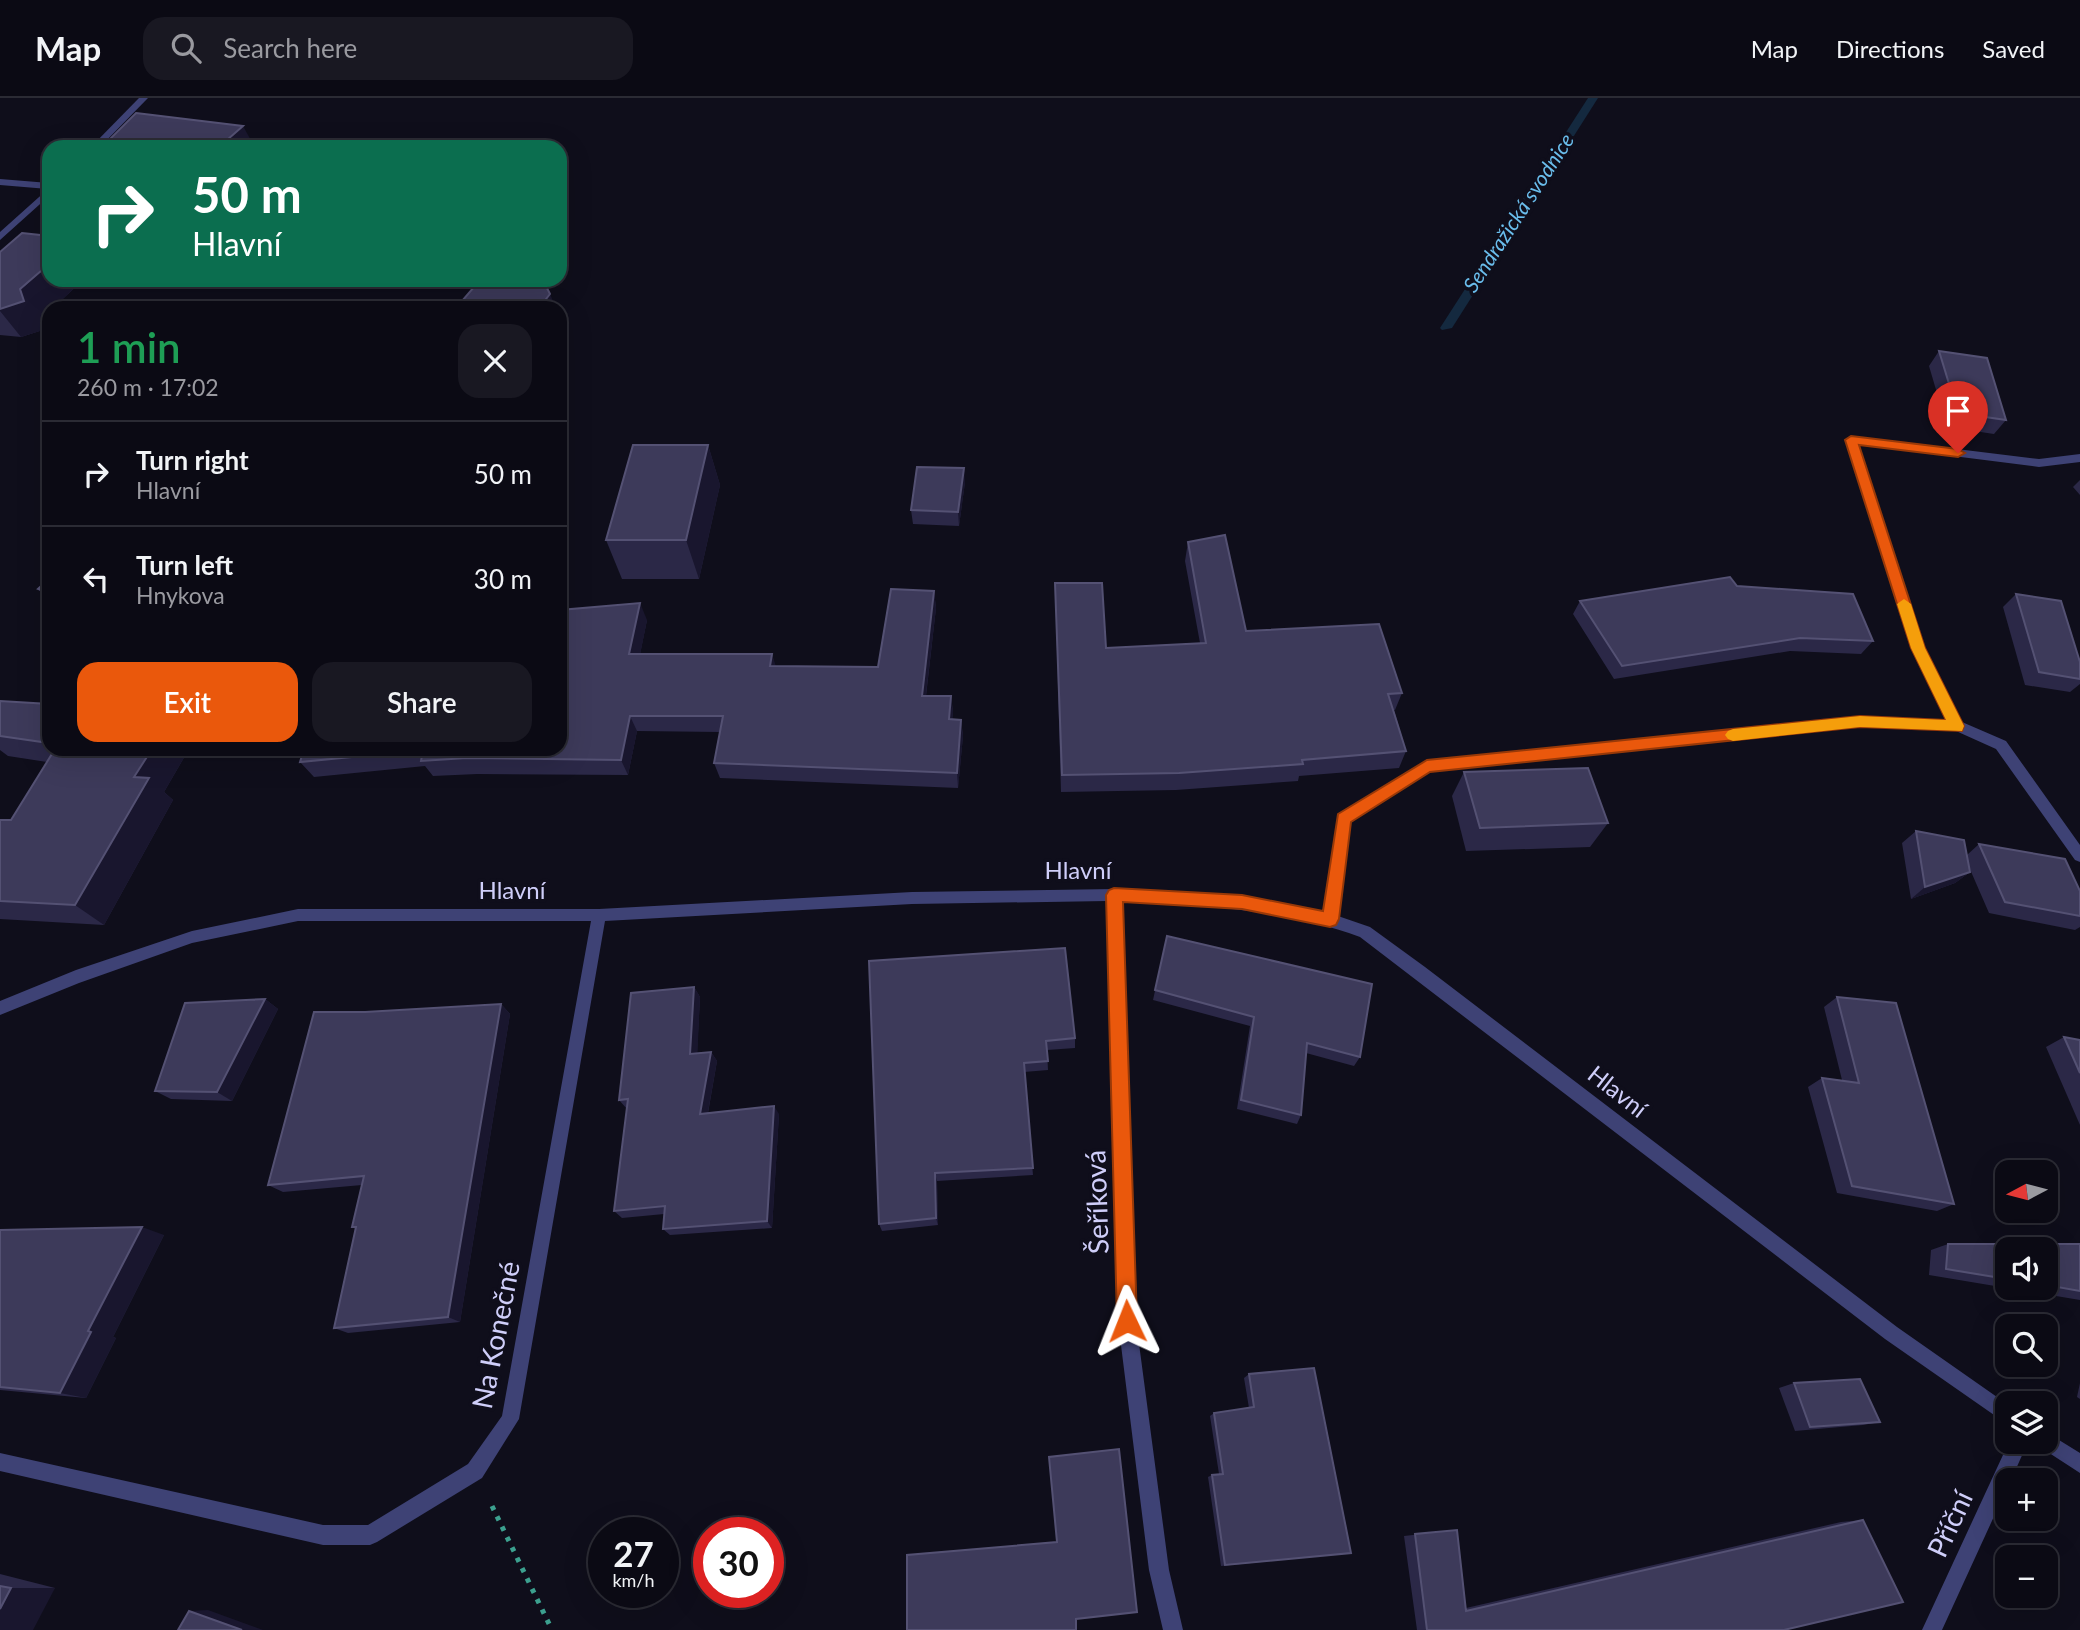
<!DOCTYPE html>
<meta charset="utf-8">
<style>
body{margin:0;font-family:Lato,sans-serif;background:#191822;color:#f1f3f6;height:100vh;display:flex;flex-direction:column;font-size:26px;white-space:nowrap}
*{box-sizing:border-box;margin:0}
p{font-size:23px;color:#9a9aa0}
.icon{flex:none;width:38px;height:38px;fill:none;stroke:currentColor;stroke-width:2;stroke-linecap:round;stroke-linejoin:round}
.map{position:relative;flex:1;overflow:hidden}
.sheet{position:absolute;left:42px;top:203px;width:525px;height:455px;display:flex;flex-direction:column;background:#0b0a14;border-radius:21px;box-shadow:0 7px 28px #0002,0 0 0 2px #2b2b34}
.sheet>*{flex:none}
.guide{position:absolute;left:42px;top:42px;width:525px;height:147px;border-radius:21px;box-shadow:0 7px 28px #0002,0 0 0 2px #2b2b34;background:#0b6e4f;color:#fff;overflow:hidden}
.needle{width:46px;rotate:263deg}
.fabs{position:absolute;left:1995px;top:1062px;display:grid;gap:14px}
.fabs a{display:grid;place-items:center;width:63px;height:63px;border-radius:14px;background:#0b0a14;box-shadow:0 7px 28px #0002,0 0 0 2px #2b2b34;font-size:35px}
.speed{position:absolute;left:588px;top:1419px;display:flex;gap:14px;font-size:35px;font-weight:700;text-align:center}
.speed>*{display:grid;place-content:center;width:91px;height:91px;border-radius:50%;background:#0b0a14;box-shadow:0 7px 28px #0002,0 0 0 2px #2b2b34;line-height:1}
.speed small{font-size:18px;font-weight:400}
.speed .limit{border:10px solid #d22;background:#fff;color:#111}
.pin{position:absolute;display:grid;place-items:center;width:60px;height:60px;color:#fff;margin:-72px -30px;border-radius:50% 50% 50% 0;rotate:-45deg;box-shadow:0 0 7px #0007}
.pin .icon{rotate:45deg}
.me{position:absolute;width:77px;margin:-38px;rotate:358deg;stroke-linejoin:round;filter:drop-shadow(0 0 5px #0008)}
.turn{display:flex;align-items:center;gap:24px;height:147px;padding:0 35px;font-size:32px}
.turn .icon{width:91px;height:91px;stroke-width:2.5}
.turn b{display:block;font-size:49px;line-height:60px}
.round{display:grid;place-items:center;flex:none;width:74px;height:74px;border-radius:21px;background:#191822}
.summary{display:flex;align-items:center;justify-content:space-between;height:119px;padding:0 35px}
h1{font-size:42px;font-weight:600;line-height:52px;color:#1e9e55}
.cta{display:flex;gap:14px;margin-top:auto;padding:14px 35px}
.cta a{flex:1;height:80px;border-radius:21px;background:#ea580c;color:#fff;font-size:28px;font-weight:600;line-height:80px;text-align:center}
.cta a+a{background:#191822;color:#f1f3f6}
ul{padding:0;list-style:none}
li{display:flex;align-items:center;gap:21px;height:105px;padding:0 35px;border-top:2px solid #2b2b34}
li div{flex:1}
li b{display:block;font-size:26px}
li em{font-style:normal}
header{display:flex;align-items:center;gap:42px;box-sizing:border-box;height:98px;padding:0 35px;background:#0b0a14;border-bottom:2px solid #2b2b34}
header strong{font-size:33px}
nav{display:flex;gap:38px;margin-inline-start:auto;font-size:24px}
.search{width:490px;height:63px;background:#191822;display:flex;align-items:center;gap:18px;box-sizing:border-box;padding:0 24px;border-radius:21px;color:#9a9aa0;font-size:26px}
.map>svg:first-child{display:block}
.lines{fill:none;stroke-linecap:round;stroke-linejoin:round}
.stream{fill:#14293f;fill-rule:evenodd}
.path{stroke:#3ca08f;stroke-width:5;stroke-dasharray:4.5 7;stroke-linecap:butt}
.street{fill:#3e4275;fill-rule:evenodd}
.wall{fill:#2b2847}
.shaded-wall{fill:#19162e}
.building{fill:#3d3a5a;stroke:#545173;stroke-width:2}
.route{fill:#ea580c;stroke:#983908;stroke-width:2}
.slow{fill:#f59e0b}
.labels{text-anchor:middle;stroke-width:7;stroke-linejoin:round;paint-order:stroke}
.far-water-label{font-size:21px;font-style:italic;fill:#6abdec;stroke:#0f0e1b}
.street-label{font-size:24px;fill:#cfcef9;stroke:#0f0e1b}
.near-street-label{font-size:28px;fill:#cfcef9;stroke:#0f0e1b}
</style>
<header>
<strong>Map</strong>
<div class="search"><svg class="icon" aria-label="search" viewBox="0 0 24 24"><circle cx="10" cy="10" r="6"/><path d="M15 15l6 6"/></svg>Search here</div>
<nav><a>Map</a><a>Directions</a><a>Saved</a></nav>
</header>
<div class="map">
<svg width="2080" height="1532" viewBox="0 0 2080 1532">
<rect width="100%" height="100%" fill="#0f0e1b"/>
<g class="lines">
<!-- stream -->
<path class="stream" d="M1588 0H1598L1452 230 1442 232 1440 230Z"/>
<!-- path -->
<path class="path" d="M492 1408 552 1532"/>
<!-- street -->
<g class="street">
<path d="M139 0H148L100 49H91Z"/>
<path d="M0 81 49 85V98L0 142V134L48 91 0 87Z"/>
<path d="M1851 338 2039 361 2080 356V364L2039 369 1858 346 1924 550 1962 624 2006 643 2080 747V764L2075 762 1996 651 1956 633 1860 628 1430 673 1350 724 1338 818 1370 829 1425 869 1897 1229 2007 1306V1326L1885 1241 1360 839C1283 810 1202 808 1121 804L1136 1223 1169 1472 1183 1532H1163L1149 1472 1118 1223 1107 803 912 806 605 823 519 1321 482 1380 377 1444 370 1447H323L0 1373V1355L323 1427H368L468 1366 502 1318 591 823H298L192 845 79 885 0 917V903L76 872 192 833 298 811H599L912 794 1114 791 1242 798 1324 814 1339 717 1427 663 1860 618 1948 622 1912 550 1846 342Z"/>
<path d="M2046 1334 2080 1355V1375L2040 1349 2037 1344H2046Z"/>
<path d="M2009 1344H2028L2011 1382H2007V1390L1942 1532H1922Z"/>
</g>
</g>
<!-- wall -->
<g class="wall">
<path d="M0 154 83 182 53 210H49V213L42 219 46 231 21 239 0 237Z"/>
<path d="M1939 253 2006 322 1994 336 1947 329 1929 268Z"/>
<path d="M708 347 720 387 699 481H622L606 442Z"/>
<path d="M2080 382V397L2073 389Z"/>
<path d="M965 384 959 428 913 426 911 412Z"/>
<path d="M1188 444 1246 533 1402 595 1395 612H1394L1406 653 1399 670 1299 678 1298 683 1176 692 1061 694 1055 485 1106 550 1200 545 1185 463Z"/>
<path d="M49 481V503L38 491Z"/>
<path d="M1737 488 1873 543 1861 556 1790 553 1614 581 1573 516 1580 503Z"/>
<path d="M934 493 936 510 926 598H951L953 614 952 622H961L963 638 958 690 720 680 714 665 720 634 637 633 628 677 477 676 433 678 425 668 314 679 300 664 647 522 640 556H772L775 568 878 569Z"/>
<path d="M2016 496 2080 564V586L2070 594 2025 587 2003 509Z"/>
<path d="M0 603 49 606V651H189L164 694 173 702 104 827 0 821V722H11L47 664 8 658 0 652Z"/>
<path d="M1464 674 1608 725 1590 749 1466 753 1452 698Z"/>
<path d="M1916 733 1967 757 1979 746 2080 793V829L2075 832 1989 815 1969 769 1970 774 1955 785 1911 801 1902 745Z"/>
<path d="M1167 838 1360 959 1354 968 1306 955 1301 1017 1297 1026 1237 1011 1250 928 1153 902Z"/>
<path d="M869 863 1075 940V950L1047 952 1048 972 1024 974 1033 1077 937 1083 938 1127 882 1133 879 1126Z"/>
<path d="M694 889 700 899 697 955 711 954 717 963 708 1015 779 1016 772 1130 670 1137 663 1131 664 1116 622 1120 614 1113 627 1011 619 1002Z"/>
<path d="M1837 899 1954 1106 1937 1113 1837 1095 1808 989 1822 980 1842 982 1824 909Z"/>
<path d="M265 901 278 911 232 1003 171 1001 155 993Z"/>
<path d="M501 906 510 916 460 1224 348 1235 334 1230 356 1131 352 1129 362 1087 283 1094 268 1087 365 914Z"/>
<path d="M2064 939 2080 942V1027L2046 949Z"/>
<path d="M0 1132 164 1137 113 1239 116 1240 86 1300 0 1292Z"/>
<path d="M1948 1146H2080V1202L2008 1190H2046V1152H2007V1190L1929 1177 1931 1152Z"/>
<path d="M1249 1276 1351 1455 1221 1468 1208 1379 1212 1377 1219 1376 1210 1318 1214 1315 1249 1310 1244 1280Z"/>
<path d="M1794 1285 1880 1324 1863 1327 1795 1333 1779 1290Z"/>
<path d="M2080 1285V1301L2077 1299Z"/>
<path d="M1863 1422 1784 1532H1417L1404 1438 1457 1432 1466 1510 1841 1424Z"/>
<path d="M0 1476 55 1490 0 1532Z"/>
</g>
<!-- shaded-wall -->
<g class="shaded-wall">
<path d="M243 28 253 46 250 49H219Z"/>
<path d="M49 166V182H83L53 210H49V213L42 219 46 231 21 239 0 213V211Z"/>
<path d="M550 196 556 210H539Z"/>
<path d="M708 347 720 387 699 481 686 442Z"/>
<path d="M964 370 965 384 959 428 958 414Z"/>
<path d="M934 493 936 510 924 613 922 598Z"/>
<path d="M640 505 647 522 637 572 629 556Z"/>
<path d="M772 556 777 572 770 568Z"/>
<path d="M951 598 953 614 951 637 949 621Z"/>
<path d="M630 618 637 633 628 677 621 662Z"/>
<path d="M961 622 963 638 958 690 957 675Z"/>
<path d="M152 651H189L164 694 173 702 104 827 75 807 134 679Z"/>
<path d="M1970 774 1955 785 1911 801 1925 789Z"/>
<path d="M694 889 700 899 697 965 690 956Z"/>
<path d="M265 901 278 911 232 1003 217 994Z"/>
<path d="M501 906 510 916 460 1224 448 1219Z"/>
<path d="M711 954 717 963 706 1025 700 1016Z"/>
<path d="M774 1008 779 1016 772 1130 767 1123Z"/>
<path d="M935 1075 937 1083 938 1127 936 1120Z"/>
<path d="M142 1129 164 1137 113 1239 116 1240 86 1300 60 1295 88 1233Z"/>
<path d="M11 1490H55L33 1532H0V1511Z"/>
<path d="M208 1512 263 1532H242L189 1513Z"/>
</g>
<!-- building -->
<g class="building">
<path d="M136 15 243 28 219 49H102Z"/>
<path d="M22 135 49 138V166L20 191 24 203 0 211V154Z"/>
<path d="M480 182H543L550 196 539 210H456Z"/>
<path d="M1939 253 1987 260 2006 322 1958 315Z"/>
<path d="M633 347H708L686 442H606Z"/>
<path d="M917 369 964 370 958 414 911 412Z"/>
<path d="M1225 437 1246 533 1379 526 1402 595 1388 596 1406 653 1302 662 1303 666 1179 675 1062 677 1055 485H1102L1106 550 1206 545 1188 444Z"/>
<path d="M1730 479 1737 488 1853 496 1873 543 1800 540 1622 568 1580 503Z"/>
<path d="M49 481V495L38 491Z"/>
<path d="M891 491 934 493 922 598H951L949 621 961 622 957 675 714 665 723 618H630L621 662 467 660 421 663 423 652 300 664 304 651H560V512L640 505 629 556H772L770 568 878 569Z"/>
<path d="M2016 496 2061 503 2080 564V581L2039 574Z"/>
<path d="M0 603 49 606V645L0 638Z"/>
<path d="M55 651H152L134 679 149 680 75 807 0 803V722H11Z"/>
<path d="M1588 670 1608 725 1480 730 1464 674Z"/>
<path d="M1916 733 1964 742 1970 774 1925 789Z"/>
<path d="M1979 746 2065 761 2080 793V818L2005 804Z"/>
<path d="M1167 838 1372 886 1360 959 1307 945 1301 1017 1241 1002 1254 919 1155 892Z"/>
<path d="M1065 850 1075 940 1046 943 1048 963 1024 965 1033 1070 935 1075 936 1120 879 1126 869 863Z"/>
<path d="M694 889 690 956 711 954 700 1016 774 1008 767 1123 663 1131 665 1108 614 1113 628 1001 619 1002 631 895Z"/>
<path d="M1837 899 1896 905 1954 1106 1852 1088 1822 980 1859 985Z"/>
<path d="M265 901 217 994 155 993 185 905Z"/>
<path d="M501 906 448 1219 334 1230 356 1129H352L364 1078 268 1087 314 914H365Z"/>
<path d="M2064 939 2080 942V975Z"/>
<path d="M142 1129 88 1233 91 1234 60 1295 0 1289V1132Z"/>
<path d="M1948 1146H2080V1193L2046 1187V1152H2007V1181L1946 1171Z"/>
<path d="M1314 1270 1351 1455 1225 1467 1212 1377 1223 1376 1214 1315 1254 1309 1249 1276Z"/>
<path d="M1860 1281 1880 1324 1810 1329 1794 1285Z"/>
<path d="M1119 1351 1137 1514 1076 1521V1532H907V1457L1057 1444 1049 1359Z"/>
<path d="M1863 1422 1903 1504 1784 1532H1427L1415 1436 1457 1432 1466 1513Z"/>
<path d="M0 1488 11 1490 0 1511Z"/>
<path d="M189 1513 242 1532H178Z"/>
</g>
<!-- route -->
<path class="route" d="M1851 338 1958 351 1965 355 1958 359 1859 347 1925 550 1964 628 1962 633 1860 629 1430 674 1351 724 1339 821 1336 827 1330 829 1242 811 1123 804 1137 1223 1134 1230 1127 1233 1120 1230 1117 1223 1106 797 1109 792 1114 790 1242 797 1323 813 1338 716 1427 662 1860 618 1946 622 1911 550 1845 342Z"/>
<!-- slow -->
<path class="slow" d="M1904 501 1911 506 1925 550 1964 628 1962 633 1860 629 1733 643 1728 641 1725 637 1728 633 1733 631 1860 618 1946 622 1911 550 1897 506Z"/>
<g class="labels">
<!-- far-water labels -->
<g class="far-water-label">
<text transform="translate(1519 115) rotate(-57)" y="7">Sendražická svodnice</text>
</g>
<!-- street labels -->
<g class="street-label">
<text x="1078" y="781">Hlavní</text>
<text x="512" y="801">Hlavní</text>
<text transform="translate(1617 994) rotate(38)" y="8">Hlavní</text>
</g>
<!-- near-street labels -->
<g class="near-street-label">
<text transform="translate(1097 1104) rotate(-92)" y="10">Šeříková</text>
<text transform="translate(496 1237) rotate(-79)" y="10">Na Konečné</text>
<text transform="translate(1950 1426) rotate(-65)" y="10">Příční</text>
</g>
</g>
</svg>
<div class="fabs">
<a><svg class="needle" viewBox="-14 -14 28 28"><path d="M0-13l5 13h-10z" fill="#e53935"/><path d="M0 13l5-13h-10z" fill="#9a9aa0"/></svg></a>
<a><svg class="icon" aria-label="sound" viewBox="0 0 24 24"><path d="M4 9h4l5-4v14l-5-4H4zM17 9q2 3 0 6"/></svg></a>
<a><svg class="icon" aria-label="search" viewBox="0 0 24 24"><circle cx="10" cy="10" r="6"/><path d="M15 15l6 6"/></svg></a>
<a><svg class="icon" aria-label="layers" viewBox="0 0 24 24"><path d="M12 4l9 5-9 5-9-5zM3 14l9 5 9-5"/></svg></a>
<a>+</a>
<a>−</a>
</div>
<div class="speed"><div>27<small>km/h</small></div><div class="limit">30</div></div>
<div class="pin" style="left:1958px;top:355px;background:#d93025"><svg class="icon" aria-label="arrive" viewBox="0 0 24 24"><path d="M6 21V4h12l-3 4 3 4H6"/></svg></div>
<svg class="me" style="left:1127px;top:1223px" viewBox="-20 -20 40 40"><path d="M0-17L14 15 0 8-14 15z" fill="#ea580c" stroke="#fff" stroke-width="4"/></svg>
<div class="guide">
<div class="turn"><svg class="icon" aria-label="right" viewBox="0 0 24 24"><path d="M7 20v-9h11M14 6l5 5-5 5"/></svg><div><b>50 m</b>Hlavní</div></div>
</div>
<section class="sheet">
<div class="summary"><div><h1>1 min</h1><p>260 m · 17:02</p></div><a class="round"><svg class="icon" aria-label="close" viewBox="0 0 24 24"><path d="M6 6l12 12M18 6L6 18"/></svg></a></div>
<ul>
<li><svg class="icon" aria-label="right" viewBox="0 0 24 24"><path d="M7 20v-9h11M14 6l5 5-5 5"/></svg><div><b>Turn right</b><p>Hlavní</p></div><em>50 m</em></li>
<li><svg class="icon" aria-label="left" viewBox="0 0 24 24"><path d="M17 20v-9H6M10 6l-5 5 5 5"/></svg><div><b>Turn left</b><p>Hnykova</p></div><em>30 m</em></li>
</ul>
<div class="cta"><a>Exit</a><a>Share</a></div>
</section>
</div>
